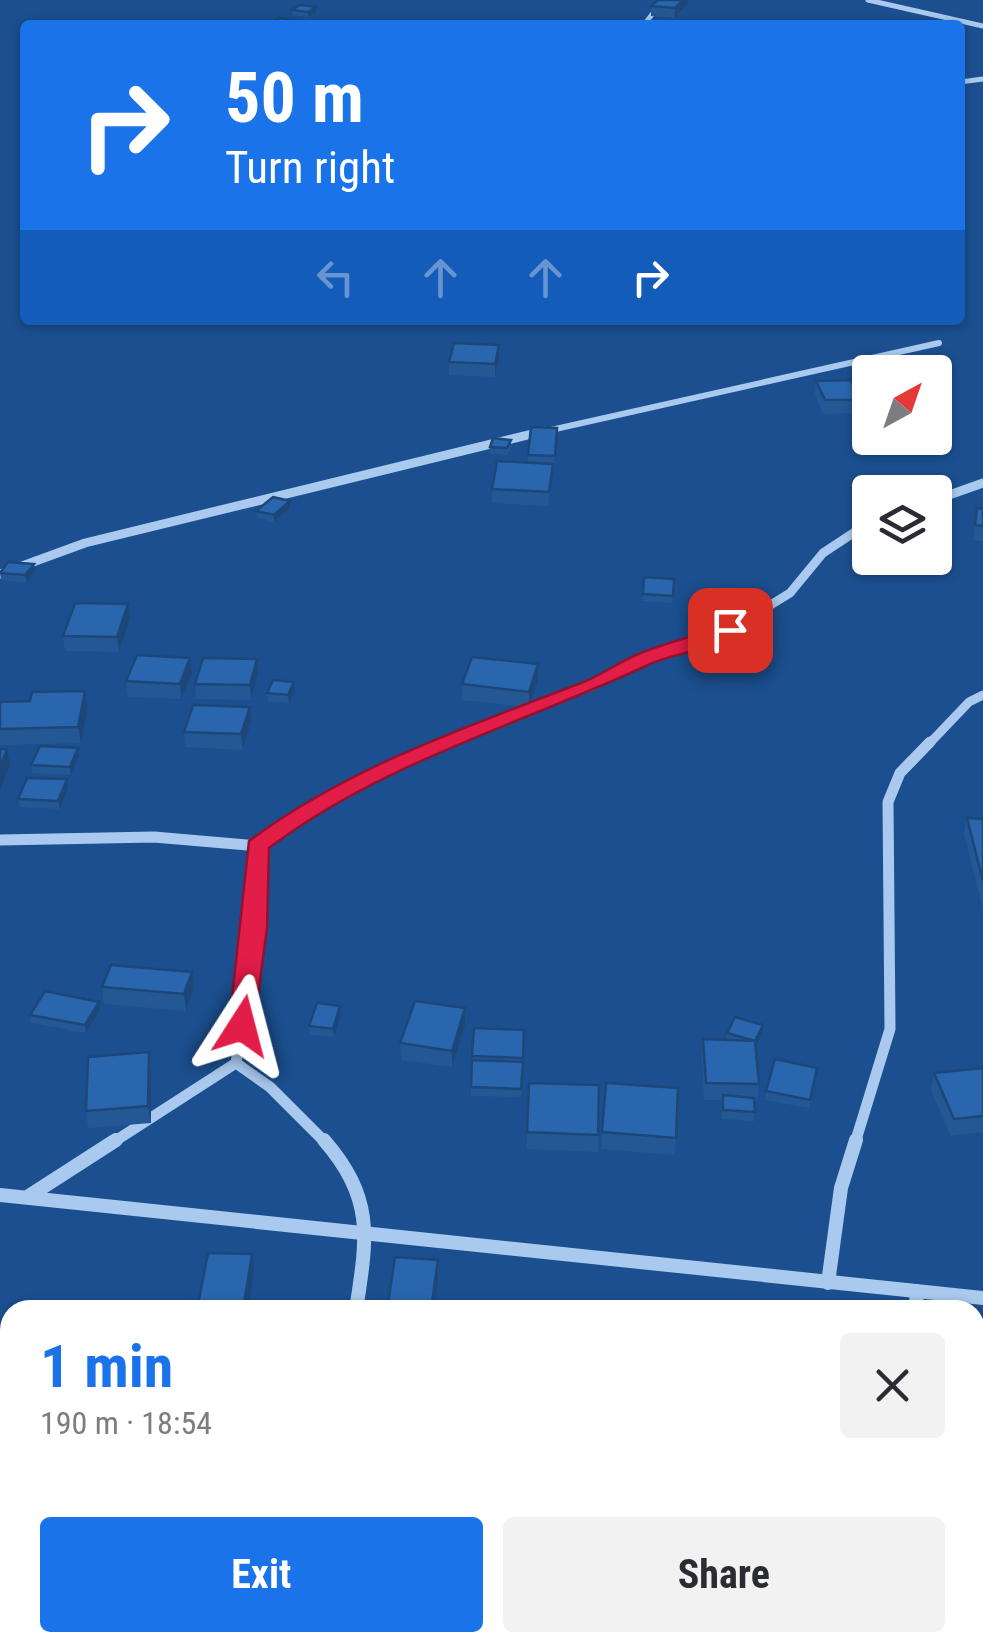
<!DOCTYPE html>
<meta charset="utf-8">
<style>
body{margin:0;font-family:"Roboto Condensed",sans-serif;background:#f2f2f3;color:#2b2b33;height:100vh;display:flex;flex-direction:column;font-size:38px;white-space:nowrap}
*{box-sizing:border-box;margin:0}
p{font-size:32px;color:#7c7c81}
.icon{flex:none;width:55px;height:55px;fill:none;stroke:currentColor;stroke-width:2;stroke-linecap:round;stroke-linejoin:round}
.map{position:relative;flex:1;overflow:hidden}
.sheet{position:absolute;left:0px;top:1300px;width:985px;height:352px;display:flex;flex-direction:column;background:#fff;border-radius:30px 30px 0 0;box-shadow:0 2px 8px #0004}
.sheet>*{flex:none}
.hud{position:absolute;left:20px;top:20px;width:945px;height:305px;border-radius:10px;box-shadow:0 2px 8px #0004;background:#1a73e8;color:#fff;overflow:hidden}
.needle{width:65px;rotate:40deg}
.fabs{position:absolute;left:852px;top:355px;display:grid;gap:20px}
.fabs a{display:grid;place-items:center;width:100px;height:100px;border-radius:10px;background:#fff;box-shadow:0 2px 8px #0004;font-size:50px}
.pin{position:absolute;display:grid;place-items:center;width:85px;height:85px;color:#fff;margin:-42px;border-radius:20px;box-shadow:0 5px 15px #0006}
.me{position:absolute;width:110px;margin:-55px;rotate:9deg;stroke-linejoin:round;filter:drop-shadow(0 0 8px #0008)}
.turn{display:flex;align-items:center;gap:35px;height:210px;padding:0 40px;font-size:45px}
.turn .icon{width:130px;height:130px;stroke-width:2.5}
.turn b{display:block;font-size:70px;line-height:85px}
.lanes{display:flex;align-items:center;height:95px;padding:0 40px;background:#0003;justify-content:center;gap:50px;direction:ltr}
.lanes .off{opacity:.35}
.round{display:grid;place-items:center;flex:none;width:105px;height:105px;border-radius:10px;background:#f2f2f3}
.overview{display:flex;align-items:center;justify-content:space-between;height:170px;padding:0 40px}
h1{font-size:60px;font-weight:700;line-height:75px;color:#1a73e8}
.cta{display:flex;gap:20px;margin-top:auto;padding:20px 40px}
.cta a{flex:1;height:115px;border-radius:10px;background:#1a73e8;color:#fff;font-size:40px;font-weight:700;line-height:115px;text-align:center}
.cta a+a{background:#f2f2f3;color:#2b2b33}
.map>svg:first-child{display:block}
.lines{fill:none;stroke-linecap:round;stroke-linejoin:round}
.street-far4{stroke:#a9c9ee;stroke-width:5}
.street-far3{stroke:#a9c9ee;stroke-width:6}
.street-far2{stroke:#a9c9ee;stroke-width:9}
.street-far1{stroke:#a9c9ee;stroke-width:11}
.street{stroke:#a9c9ee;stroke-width:14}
.wall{fill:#245895}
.shaded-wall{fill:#1d4779}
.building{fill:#2a66ad;stroke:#1d4779;stroke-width:2.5}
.route{fill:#e11d48;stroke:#92132f;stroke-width:2.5}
</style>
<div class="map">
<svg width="983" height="1651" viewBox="0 0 983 1651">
<rect width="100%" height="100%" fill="#1b4f8f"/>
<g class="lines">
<!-- street-far4 -->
<g class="street-far4">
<path d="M868 0 983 26"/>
<path d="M644 25 663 0"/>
<path d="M960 82 983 79"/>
</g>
<!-- street-far3 -->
<path class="street-far3" d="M533 434 939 343"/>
<!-- street-far2 -->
<g class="street-far2">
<path d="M935 500 983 483"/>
<path d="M0 574 85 543 544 431"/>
<path d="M444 745 592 686 644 659 730 630 790 593 823 553 870 522"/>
<path d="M928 745 969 702 983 695"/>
</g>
<!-- street-far1 -->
<g class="street-far1">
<path d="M0 840 154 837 258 846 306 809 449 742"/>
<path d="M236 1063 270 1087 326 1143"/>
<path d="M112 1143 236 1063 253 953 258 846"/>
<path d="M855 1143 890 1029 888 802 900 773 930 742"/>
</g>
<!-- street -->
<g class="street">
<path d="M324 1140C375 1199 367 1238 356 1310"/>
<path d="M0 1195 983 1298"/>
<path d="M29 1196 116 1140"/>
<path d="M828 1283 841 1188 856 1140"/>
<path d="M916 1291 917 1310"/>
<path d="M382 1642 385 1651"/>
<path d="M942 1642V1651"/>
<path d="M281 1651 283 1642"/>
</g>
</g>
<!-- wall -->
<g class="wall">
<path d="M658 0H688V4L674 18 651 16V6Z"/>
<path d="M292 10 316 12 308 17 292 15Z"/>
<path d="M499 358 495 377 449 375V362Z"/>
<path d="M816 381 859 400 857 413 823 414 815 394Z"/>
<path d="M870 396V413H867L860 404 861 397Z"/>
<path d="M511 440V446L507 455 490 454V447Z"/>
<path d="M557 441 554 470H552L548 506 492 503V489L528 462V455Z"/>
<path d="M290 501V508L274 522 257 518 256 511Z"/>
<path d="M977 508 983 509V541L973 540Z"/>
<path d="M872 558H899L898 562 872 560Z"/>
<path d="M35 571 27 583 1 580 0 573Z"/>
<path d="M644 577 674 579 672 603 642 601Z"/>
<path d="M128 604 130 619 119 652 65 651 63 636Z"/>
<path d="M190 658 192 673 181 699 128 697 126 681Z"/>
<path d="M538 664V680L529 707 462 700V684Z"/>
<path d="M258 674 251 700 196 699 195 684Z"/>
<path d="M294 682 295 690 289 703 268 701 267 693Z"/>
<path d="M85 691 88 707 81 743 0 745V702L30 701Z"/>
<path d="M251 722 243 750 185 747 184 732Z"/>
<path d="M78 748 79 756 71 775 32 773 31 765Z"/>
<path d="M67 779 68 787 60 809 20 807 18 799Z"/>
<path d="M967 818 983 819V909L964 834Z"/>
<path d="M192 972 194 988 186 1011 104 1004 102 987Z"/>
<path d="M340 1006 341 1014 334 1037 310 1035 309 1026Z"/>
<path d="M100 1010 86 1033 31 1023 30 1015Z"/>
<path d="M465 1025 452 1067 401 1060 400 1043Z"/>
<path d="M474 1028 524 1030 521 1097 471 1096Z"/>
<path d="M727 1033 762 1034 755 1047 759 1084 757 1101H755L754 1121 722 1119V1100H704L702 1056 703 1039 726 1040Z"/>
<path d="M149 1052 151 1069V1123L88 1128 86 1111Z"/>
<path d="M983 1068V1132L951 1136 931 1090 934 1073Z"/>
<path d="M816 1077 809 1108 765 1100 766 1091Z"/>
<path d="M606 1083 676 1138 674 1155 601 1149Z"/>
<path d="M599 1085 598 1152 527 1149V1132Z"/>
<path d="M0 1408 10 1409V1469L0 1467Z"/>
<path d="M10 1474V1532L0 1528V1487Z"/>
</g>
<!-- shaded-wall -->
<g class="shaded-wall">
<path d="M683 0H688V4L674 18 675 8Z"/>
<path d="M316 7V12L308 17V12Z"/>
<path d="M499 345V358L495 377V364Z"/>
<path d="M290 501V508L274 522V515Z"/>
<path d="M34 564 35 571 27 583 25 575Z"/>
<path d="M128 604 130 619 119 652 117 637Z"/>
<path d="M190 658 192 673 181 699 180 684Z"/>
<path d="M257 659 258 674 251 700 250 685Z"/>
<path d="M538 664V680L529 707V692Z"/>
<path d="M294 682 295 690 289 703 288 695Z"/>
<path d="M85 691 88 707 81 743 78 727Z"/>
<path d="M250 707 251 722 243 750 241 734Z"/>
<path d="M78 748 79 756 71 775 70 767Z"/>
<path d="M7 749 10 765 0 790V768Z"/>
<path d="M67 779 68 787 60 809 58 801Z"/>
<path d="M192 972 194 988 186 1011 184 994Z"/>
<path d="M99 1002 100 1010 86 1033 85 1025Z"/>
<path d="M340 1006 341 1014 334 1037 333 1029Z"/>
<path d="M465 1008V1025L452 1067V1051Z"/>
<path d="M763 1025 762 1034 754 1050 755 1041Z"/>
<path d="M149 1052 151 1069V1123L148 1106Z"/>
<path d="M252 1254 254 1271 248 1310H243Z"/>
<path d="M438 1260V1277L434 1310H431Z"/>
</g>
<!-- building -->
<g class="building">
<path d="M658 0H683L675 8 651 6Z"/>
<path d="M300 5 316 7 308 12 292 10Z"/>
<path d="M279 18 294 20 287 25 271 24Z"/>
<path d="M650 22 684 23 682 25H646Z"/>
<path d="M454 343 499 345 495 364 449 362Z"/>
<path d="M851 380 859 400H825L816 381Z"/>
<path d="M870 396V406L868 407 861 397Z"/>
<path d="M531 427 557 428 555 456 528 455Z"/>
<path d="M493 438 511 440 507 448 490 447Z"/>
<path d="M497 461 553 464 549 492 492 489Z"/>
<path d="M273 497 290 501 274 515 256 511Z"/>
<path d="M977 508 983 509V526L975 525Z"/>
<path d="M8 562 34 564 25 575 0 573Z"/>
<path d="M644 577 674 579 673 596 643 594Z"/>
<path d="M75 603 128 604 117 637 63 636Z"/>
<path d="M137 655 190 658 180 684 126 681Z"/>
<path d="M472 657 538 664 529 692 462 684Z"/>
<path d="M203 658 257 659 250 685 195 684Z"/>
<path d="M273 680 294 682 288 695 267 693Z"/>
<path d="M85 691 78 727 0 729V702L30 701 32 692Z"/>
<path d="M193 705 250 707 241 734 184 732Z"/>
<path d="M40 746 78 748 70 767 31 765Z"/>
<path d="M0 749H7L0 768Z"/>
<path d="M27 778 67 779 58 801 18 799Z"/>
<path d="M967 818 983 819V881Z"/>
<path d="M111 965 192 972 184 994 102 987Z"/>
<path d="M45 991 99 1002 85 1025 30 1015Z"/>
<path d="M415 1001 465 1008 452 1051 400 1043Z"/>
<path d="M317 1003 340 1006 333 1029 309 1026Z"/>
<path d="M735 1017 763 1025 755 1041 727 1033Z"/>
<path d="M474 1028 524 1030 523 1058 472 1056Z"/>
<path d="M703 1039 755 1041 759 1084 706 1083Z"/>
<path d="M149 1052 148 1106 86 1111 88 1057Z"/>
<path d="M775 1059 817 1068 810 1100 766 1091Z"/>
<path d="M472 1060 523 1062 521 1089 471 1087Z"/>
<path d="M983 1068V1116L954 1119 934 1073Z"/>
<path d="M529 1083 599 1085 598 1135 527 1132Z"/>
<path d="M606 1083 678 1088 676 1138 602 1132Z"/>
<path d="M723 1095 754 1098 755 1112 723 1110Z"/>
<path d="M208 1253 252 1254 243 1310H197Z"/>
<path d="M395 1257 438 1260 431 1310H387Z"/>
<path d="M120 1302 119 1310H79L81 1303Z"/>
<path d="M0 1408 10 1409V1452L0 1451Z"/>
<path d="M10 1474V1517L0 1512V1487Z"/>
</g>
<!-- route -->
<path class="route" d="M724 626 740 630C719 650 675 652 648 665 522 724 381 763 269 848L267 928 254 1026 242 1035 232 1033 229 1026 249 841C348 767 467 727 581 683 600 676 617 663 636 655 664 643 695 636 724 626Z"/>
</svg>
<div class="fabs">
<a><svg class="needle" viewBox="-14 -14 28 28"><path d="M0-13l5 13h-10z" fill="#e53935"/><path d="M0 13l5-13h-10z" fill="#7c7c81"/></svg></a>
<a><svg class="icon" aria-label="layers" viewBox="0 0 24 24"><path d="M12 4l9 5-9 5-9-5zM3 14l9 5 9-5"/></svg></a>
</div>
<div class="pin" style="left:730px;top:630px;background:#d93025"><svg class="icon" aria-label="arrive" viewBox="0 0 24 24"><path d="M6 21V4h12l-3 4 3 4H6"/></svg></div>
<svg class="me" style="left:242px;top:1026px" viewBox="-20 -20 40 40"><path d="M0-17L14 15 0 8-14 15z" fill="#e11d48" stroke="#fff" stroke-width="4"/></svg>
<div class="hud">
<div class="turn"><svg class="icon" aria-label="right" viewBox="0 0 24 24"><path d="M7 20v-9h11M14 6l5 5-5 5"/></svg><div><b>50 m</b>Turn right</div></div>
<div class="lanes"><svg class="icon off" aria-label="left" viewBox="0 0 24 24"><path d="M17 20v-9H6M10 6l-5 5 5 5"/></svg><svg class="icon off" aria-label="ahead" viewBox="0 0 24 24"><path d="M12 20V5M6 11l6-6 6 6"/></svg><svg class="icon off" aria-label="ahead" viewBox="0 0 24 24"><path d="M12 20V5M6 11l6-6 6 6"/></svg><svg class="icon" aria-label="right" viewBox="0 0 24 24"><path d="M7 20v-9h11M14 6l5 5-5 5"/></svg></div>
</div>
<section class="sheet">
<div class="overview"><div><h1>1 min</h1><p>190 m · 18:54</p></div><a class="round"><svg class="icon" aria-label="close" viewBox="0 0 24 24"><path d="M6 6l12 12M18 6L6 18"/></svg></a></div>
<div class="cta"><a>Exit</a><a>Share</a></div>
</section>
</div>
